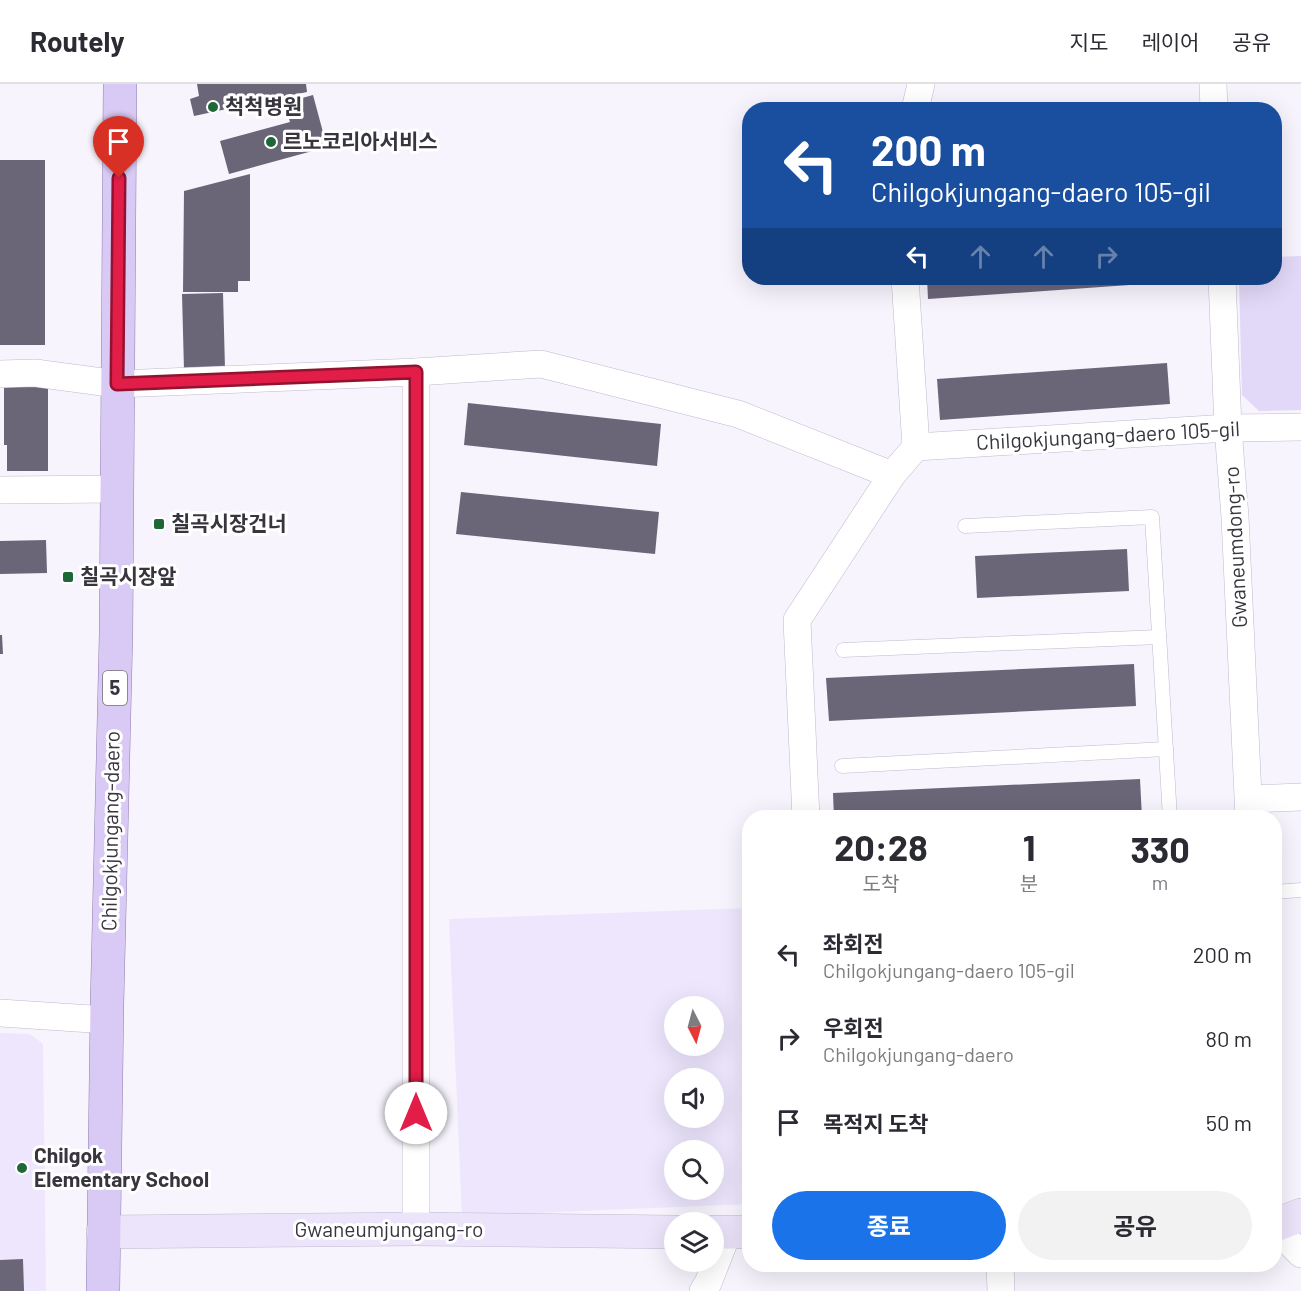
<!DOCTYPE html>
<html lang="ko">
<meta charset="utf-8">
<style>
body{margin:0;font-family:Barlow,"Noto Sans KR",sans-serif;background:#f2f2f3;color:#2b2b33;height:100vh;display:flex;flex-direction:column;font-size:22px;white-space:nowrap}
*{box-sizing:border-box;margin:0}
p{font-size:20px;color:#7c7c81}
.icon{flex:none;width:33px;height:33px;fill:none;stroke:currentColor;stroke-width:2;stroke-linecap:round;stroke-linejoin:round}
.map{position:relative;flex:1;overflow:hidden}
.drawer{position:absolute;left:742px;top:726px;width:540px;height:462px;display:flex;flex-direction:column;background:#fff;border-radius:24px;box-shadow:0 6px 24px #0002}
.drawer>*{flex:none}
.banner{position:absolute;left:742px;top:18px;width:540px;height:183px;border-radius:24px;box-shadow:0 6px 24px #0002;background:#1a4fa0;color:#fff;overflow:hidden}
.needle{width:39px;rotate:174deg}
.buttons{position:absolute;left:664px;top:912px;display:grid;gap:12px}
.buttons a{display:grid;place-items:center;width:60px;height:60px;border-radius:50%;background:#fff;box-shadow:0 6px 24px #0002;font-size:30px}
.pin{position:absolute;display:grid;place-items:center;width:51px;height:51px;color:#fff;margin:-62px -26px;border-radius:50% 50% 50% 0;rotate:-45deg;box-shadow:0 0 6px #0007}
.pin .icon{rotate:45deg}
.me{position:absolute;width:66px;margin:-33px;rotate:0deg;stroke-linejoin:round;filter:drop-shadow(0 0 4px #0008)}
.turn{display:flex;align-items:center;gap:21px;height:126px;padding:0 30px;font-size:27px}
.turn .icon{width:78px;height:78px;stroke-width:2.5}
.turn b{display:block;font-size:42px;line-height:51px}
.lanes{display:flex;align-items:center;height:57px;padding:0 30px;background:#0003;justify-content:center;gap:30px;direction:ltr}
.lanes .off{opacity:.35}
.eta{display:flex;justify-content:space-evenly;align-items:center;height:102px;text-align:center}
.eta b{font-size:36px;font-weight:700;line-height:42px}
.button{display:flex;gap:12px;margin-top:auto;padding:12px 30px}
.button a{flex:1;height:69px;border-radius:36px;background:#1a73e8;color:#fff;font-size:24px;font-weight:700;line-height:69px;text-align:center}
.button a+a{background:#f2f2f3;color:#2b2b33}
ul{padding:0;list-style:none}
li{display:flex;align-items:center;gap:18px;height:84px;padding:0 30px}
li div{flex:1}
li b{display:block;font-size:22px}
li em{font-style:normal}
header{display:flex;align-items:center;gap:36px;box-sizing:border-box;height:84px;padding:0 30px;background:#fff;border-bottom:2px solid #e1e1e2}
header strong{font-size:28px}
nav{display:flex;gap:33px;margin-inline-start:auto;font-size:21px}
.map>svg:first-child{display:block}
.built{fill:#ede6fd;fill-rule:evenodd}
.green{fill:#e2d8f8}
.building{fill:#6b6578}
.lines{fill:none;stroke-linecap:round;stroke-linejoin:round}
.service-casing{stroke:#c0b9cf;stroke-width:15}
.minor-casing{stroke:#c0b9cf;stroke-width:28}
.secondary-casing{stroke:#c0b9cf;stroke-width:34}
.primary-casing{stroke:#907eb0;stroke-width:34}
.service{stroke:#fff;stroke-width:14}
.minor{stroke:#fff;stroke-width:27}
.secondary{stroke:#ece4fa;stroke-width:33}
.primary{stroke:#d9caf5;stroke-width:33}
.route-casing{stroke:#92132f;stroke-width:15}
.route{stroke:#e11d48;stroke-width:10}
.poi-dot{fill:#1d6836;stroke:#fff;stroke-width:2}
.labels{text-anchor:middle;stroke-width:6;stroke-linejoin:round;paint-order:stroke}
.shield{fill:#fff;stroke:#747278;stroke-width:1.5}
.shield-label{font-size:20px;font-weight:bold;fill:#38353e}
.poi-label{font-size:21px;font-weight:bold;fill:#38353e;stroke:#fff;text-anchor:start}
.street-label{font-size:21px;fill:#38353e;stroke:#fff}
</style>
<header>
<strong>Routely</strong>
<nav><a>지도</a><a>레이어</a><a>공유</a></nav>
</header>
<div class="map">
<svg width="1301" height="1207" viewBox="0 0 1301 1207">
<rect width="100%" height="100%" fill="#f7f4fd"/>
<!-- built -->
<g class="built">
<path d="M750 824V1120L462 1132 449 835ZM675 922H714V962H675ZM675 994H714V1034H675ZM675 1066H714V1106H675Z"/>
<path d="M0 949 30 950 43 960 46 1207H0Z"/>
</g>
<!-- green -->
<path class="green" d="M1301 172V326L1259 327 1242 311 1239 194H1275V173Z"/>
<!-- building -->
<g class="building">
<path d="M197 0H306L307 8 194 32 190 15 199 12Z"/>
<path d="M313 11 327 63 229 90 220 57 290 38 284 19Z"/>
<rect x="0" y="76" width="45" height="185"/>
<path d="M250 90V197H238V208H183L184 107Z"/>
<path d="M927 194H1158V199L928 215Z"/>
<path d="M223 209 225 285 184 286 182 210Z"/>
<path d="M1167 279 1170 320 940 336 937 295Z"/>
<path d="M4 302H48V387H7V361H4Z"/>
<path d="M468 319 661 340 657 382 464 361Z"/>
<path d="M461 408 659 428 655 470 456 450Z"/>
<path d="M46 456 47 489 0 490V457Z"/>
<path d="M1127 465 1129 507 977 514 975 472Z"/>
<path d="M0 551H2L3 570H0Z"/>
<path d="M1134 580 1136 622 829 637 826 594Z"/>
<path d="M1140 695 1142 734H834L833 709Z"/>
<path d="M23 1175 24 1207H0V1176Z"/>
</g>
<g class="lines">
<defs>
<g id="service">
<path d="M965 442 1152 433 1170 734"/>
<path d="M843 566 1159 553"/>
<path d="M842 682 1166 665"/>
<path d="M1275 808 1301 806"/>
</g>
<g id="minor">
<path d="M1213 0 1214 26"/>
<path d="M915 26 921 0"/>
<path d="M1222 194 1228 344 1235 433 1249 734"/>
<path d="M0 290 35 289 117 300 416 288 541 280 738 330 892 391"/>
<path d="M916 363 1228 344 1301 343"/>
<path d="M0 406 117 405"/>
<path d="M1249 715 1301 713"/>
<path d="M806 734 797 536 892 391 916 363 905 194"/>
<path d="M0 929 107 936"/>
<path d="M1275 1144 1301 1170"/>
<path d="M416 1145V288"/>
<path d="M1000 1180 1001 1207"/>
<path d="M703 1207 708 1199 728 1148"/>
</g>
<g id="secondary">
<path d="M1275 1141 1301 1131"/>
<path d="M103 1148 416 1145 675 1148"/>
<path d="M714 1148H750"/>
</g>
<path id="primary" d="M103 1207 107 921 116 550 120 0"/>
</defs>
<!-- service casing -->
<use href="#service" class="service-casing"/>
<!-- minor casing -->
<use href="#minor" class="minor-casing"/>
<!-- secondary casing -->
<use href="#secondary" class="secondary-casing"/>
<!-- primary casing -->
<use href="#primary" class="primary-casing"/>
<!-- service -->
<use href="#service" class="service"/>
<!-- minor -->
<use href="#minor" class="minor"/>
<!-- secondary -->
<use href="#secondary" class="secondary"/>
<!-- primary -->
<use href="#primary" class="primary"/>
</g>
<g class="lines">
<defs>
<path id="route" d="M119 94 117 300 416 288V1029"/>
</defs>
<!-- route casing -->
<use href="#route" class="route-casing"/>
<!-- route -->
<use href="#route" class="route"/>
</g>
<!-- markers -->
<g class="poi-dot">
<circle cx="213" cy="23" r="6"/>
<circle cx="271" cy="58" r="6"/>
<rect x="153" y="434" width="12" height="12" rx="3"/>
<rect x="62" y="487" width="12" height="12" rx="3"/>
<circle cx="22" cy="1084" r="6"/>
</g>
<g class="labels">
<!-- shield labels -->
<rect class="shield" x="103" y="587" width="24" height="34" rx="4.5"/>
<g class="shield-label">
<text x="115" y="611">5</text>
</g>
<!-- poi labels -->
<g class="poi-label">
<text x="225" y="30">척척병원</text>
<text x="283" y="65">르노코리아서비스</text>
<text x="171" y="447">칠곡시장건너</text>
<text x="80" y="500">칠곡시장앞</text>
<text x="34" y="1079">Chilgok<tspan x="34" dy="24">Elementary School</tspan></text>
</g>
<!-- street labels -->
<g class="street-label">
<text transform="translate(1108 352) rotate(-3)" y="7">Chilgokjungang-daero 105-gil</text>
<text transform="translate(1236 463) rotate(-93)" y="7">Gwaneumdong-ro</text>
<text transform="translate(111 747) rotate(-89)" y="7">Chilgokjungang-daero</text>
<text x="389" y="1153">Gwaneumjungang-ro</text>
</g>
</g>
</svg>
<div class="buttons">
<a><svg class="needle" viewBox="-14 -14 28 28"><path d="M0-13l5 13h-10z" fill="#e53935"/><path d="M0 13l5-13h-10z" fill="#7c7c81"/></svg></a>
<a><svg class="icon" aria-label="sound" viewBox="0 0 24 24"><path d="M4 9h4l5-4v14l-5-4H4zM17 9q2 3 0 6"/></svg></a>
<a><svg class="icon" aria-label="search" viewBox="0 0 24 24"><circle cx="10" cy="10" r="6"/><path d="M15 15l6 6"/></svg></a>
<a><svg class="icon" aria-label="layers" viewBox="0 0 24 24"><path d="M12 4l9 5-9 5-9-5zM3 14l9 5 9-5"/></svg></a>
</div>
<div class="pin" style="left:119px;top:94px;background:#d93025"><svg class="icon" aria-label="arrive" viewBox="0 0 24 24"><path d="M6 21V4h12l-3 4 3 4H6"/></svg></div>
<svg class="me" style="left:416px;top:1029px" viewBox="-20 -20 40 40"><circle r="19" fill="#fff"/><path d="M0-13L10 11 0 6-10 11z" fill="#e11d48"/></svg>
<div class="banner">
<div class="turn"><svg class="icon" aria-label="left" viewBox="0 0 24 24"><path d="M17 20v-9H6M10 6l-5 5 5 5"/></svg><div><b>200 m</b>Chilgokjungang-daero 105-gil</div></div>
<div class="lanes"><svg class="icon" aria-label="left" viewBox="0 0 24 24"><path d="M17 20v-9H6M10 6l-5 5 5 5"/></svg><svg class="icon off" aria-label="ahead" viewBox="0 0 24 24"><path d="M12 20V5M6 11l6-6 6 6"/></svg><svg class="icon off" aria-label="ahead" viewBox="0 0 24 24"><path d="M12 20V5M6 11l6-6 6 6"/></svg><svg class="icon off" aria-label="right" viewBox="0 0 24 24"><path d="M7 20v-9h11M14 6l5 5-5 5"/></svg></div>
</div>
<section class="drawer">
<div class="eta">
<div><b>20:28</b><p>도착</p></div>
<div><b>1</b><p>분</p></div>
<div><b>330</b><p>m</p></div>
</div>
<ul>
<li><svg class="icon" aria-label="left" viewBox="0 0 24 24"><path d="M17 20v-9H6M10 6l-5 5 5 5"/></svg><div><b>좌회전</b><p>Chilgokjungang-daero 105-gil</p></div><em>200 m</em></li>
<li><svg class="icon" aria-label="right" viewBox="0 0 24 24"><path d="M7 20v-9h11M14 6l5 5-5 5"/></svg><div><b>우회전</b><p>Chilgokjungang-daero</p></div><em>80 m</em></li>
<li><svg class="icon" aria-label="arrive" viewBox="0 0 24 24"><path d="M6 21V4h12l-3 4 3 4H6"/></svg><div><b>목적지 도착</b></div><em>50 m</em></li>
</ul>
<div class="button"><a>종료</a><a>공유</a></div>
</section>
</div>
